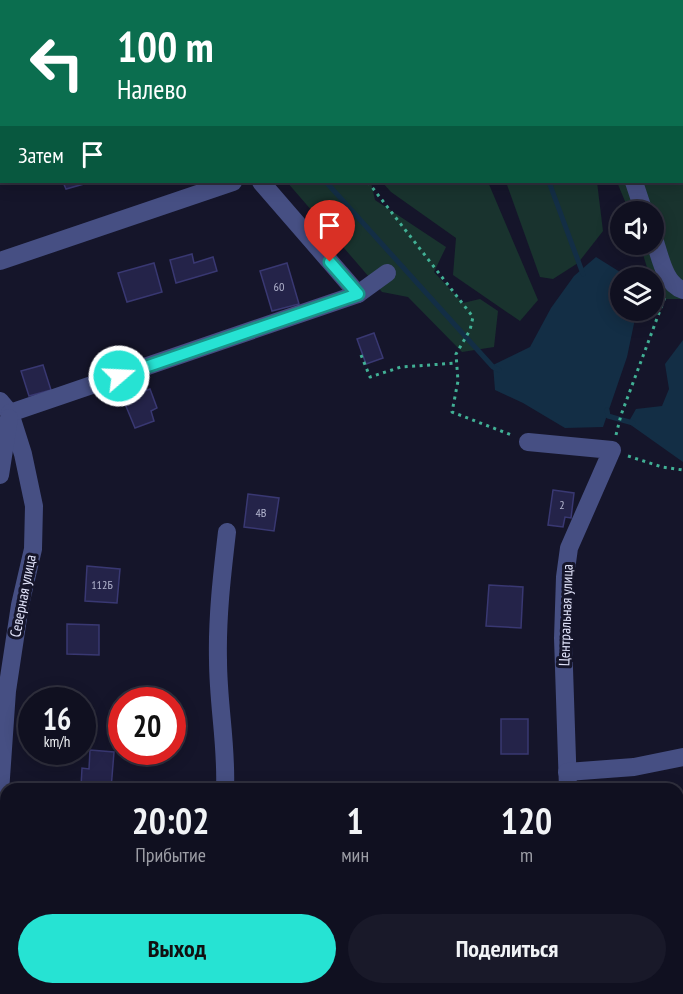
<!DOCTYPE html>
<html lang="ru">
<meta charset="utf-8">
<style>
body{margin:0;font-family:"PT Sans Narrow",sans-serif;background:#191929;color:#f1f3f6;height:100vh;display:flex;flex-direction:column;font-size:22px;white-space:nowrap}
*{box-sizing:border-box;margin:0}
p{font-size:20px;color:#9c9da5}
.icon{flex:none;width:33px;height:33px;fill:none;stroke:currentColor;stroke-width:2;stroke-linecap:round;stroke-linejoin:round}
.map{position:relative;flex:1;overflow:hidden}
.sheet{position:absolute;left:0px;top:783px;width:684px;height:212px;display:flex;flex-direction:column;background:#101020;border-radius:18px 18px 0 0;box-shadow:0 3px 15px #0003,0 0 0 2px #30303e}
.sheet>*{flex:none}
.top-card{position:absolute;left:0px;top:0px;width:684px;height:183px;box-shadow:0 3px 15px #0003,0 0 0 2px #30303e;background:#0b6e4f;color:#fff;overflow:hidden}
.tools{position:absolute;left:610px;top:201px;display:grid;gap:12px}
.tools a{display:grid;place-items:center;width:54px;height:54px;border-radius:50%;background:#101020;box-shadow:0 3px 15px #0003,0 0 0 2px #30303e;font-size:30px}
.speed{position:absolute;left:18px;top:687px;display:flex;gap:12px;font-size:30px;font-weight:700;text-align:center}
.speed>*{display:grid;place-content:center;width:78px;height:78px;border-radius:50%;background:#101020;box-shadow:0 3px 15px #0003,0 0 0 2px #30303e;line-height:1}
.speed small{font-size:15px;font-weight:400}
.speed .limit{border:9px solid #d22;background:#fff;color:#111}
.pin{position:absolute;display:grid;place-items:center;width:51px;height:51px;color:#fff;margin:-62px -26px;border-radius:50% 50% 50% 0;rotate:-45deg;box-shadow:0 0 6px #0007}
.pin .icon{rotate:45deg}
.me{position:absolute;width:66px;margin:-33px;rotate:71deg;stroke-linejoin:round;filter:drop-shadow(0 0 4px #0008)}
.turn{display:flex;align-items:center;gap:21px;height:126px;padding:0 18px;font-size:27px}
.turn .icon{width:78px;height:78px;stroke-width:2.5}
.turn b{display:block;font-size:42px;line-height:51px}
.then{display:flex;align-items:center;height:57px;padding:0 18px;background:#0003;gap:12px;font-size:22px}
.eta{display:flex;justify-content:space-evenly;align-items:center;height:102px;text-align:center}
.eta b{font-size:36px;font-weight:800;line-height:42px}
.button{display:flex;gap:12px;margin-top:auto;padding:12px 18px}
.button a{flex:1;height:69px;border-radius:36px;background:#26e3d3;color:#111;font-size:24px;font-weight:800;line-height:69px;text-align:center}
.button a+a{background:#191929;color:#f1f3f6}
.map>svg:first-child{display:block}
.green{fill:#19332e}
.water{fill:#132e45}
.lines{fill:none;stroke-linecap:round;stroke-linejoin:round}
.stream{stroke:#132e45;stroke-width:5}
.building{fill:#242349;stroke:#393872;stroke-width:1.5}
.path{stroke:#41b095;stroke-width:3;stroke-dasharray:3 4.5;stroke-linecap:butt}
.minor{stroke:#464f83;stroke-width:18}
.route-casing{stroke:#199489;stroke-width:15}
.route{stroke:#26e3d3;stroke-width:10}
.labels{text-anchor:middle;stroke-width:6;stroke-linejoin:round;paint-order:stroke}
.number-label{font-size:12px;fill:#b2b4ce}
.street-label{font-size:15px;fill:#e2e4fb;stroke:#15152a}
</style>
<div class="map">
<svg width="683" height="994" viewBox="0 0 683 994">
<rect width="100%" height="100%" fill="#15152a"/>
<!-- green -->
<g class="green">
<path d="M469 0H683V299H657L654 290V278L650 277 640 245 654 244V212L629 211 617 182H682V2Z"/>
<path d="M287 182H371L375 200 446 247 434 272 463 303 480 299 498 311 494 347 462 352 408 297 382 292Z"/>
<path d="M382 182H488L538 300 520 321 453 275 456 238 391 192Z"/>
<path d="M506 182H597L603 231 578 263 553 279 540 277Z"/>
</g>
<!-- water -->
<g class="water">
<path d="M596 257 628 277 621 278V310L635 311 636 314 627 357 603 427 565 428 523 403 495 390 493 365 530 347 551 308 574 276Z"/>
<path d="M683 340V462L628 423 636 409 662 406 669 389 665 364Z"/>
</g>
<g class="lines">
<!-- stream -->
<g class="stream">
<path d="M173 0 174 2"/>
<path d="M520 2V0"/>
<path d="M326 182 493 367 499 370"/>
<path d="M549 182 583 274"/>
<path d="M607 410 608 416 633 423"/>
</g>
</g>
<!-- building -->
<g class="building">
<path d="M63 182H91L66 189Z"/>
<path d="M192 254 194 263 213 257 217 271 176 283 170 260Z"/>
<path d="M154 263 162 292 127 302 118 273Z"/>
<path d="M287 263 299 304 272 311 260 271Z"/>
<path d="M374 333 383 358 366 364 357 339Z"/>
<path d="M43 365 51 390 29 396 21 371Z"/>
<path d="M150 389 157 408 151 411 154 421 135 428 123 399Z"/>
<path d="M553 490 574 493 571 518 565 517 563 527 548 525Z"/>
<path d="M248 494 279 498 274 531 244 527Z"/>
<path d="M87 566 120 569 117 603 85 601Z"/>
<path d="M489 585 523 587 521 628 486 626Z"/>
<path d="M67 624 99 625V655L67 654Z"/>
<rect x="501" y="719" width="27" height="35"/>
<path d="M90 750 114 752 111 789 81 787 82 768 89 769Z"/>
<path d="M167 988H213V994L167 993Z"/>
</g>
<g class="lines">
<!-- path -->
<g class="path">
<path d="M213 0 214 2"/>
<path d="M368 182 473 317 470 330 456 354 458 381 452 412 514 436"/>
<path d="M361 355 370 377 401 367 457 363"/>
<path d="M616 435 621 415 665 297"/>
<path d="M628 456 662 467 683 470"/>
</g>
<!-- minor -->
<g class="minor">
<path d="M106 0 107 2"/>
<path d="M591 0V2"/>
<path d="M634 182 644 212"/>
<path d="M654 239C660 255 664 284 683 290"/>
<path d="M0 261 233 182"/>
<path d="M358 294 387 273"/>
<path d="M0 401 10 413 23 454 34 506 33 549 20 605 7 691 0 792"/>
<path d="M10 413 358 294 261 182"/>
<path d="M528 442 612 450 569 548 565 577 563 638 568 789"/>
<path d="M0 475 9 418"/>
<path d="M567 772 634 767 683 757"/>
<path d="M225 789C227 746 218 704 218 660 217 617 222 575 227 532"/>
<path d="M0 886 6 885"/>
<path d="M582 988V994"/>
<path d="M250 994 252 988"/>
</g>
</g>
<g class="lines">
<defs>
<path id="route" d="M119 376 358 294 330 262"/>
</defs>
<!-- route casing -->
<use href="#route" class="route-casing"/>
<!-- route -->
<use href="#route" class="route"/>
</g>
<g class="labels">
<!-- number labels -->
<g class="number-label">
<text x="279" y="291">60</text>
<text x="562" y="509">2</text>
<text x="261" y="517">4В</text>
<text x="102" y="589">112Б</text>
</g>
<!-- street labels -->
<g class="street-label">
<text transform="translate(23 596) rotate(-79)" y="5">Северная улица</text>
<text transform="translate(566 615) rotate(-88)" y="5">Центральная улица</text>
</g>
</g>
</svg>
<div class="tools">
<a><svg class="icon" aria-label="sound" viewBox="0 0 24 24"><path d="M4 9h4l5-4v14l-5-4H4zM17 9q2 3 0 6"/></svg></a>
<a><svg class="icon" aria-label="layers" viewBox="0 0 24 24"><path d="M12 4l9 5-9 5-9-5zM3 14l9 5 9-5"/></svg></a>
</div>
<div class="speed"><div>16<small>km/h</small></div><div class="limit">20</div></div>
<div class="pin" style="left:330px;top:262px;background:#d93025"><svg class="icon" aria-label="arrive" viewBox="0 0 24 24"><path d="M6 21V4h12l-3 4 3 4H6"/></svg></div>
<svg class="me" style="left:119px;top:376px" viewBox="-20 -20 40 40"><circle r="17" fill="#26e3d3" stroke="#fff" stroke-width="3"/><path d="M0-11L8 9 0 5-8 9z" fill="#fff"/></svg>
<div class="top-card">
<div class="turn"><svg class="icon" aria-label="left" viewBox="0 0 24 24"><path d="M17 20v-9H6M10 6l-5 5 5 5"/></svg><div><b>100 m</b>Налево</div></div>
<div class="then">Затем<svg class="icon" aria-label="arrive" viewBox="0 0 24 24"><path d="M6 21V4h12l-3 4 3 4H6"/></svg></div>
</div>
<section class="sheet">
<div class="eta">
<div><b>20:02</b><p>Прибытие</p></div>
<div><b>1</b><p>мин</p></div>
<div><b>120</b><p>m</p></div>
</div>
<div class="button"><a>Выход</a><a>Поделиться</a></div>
</section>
</div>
